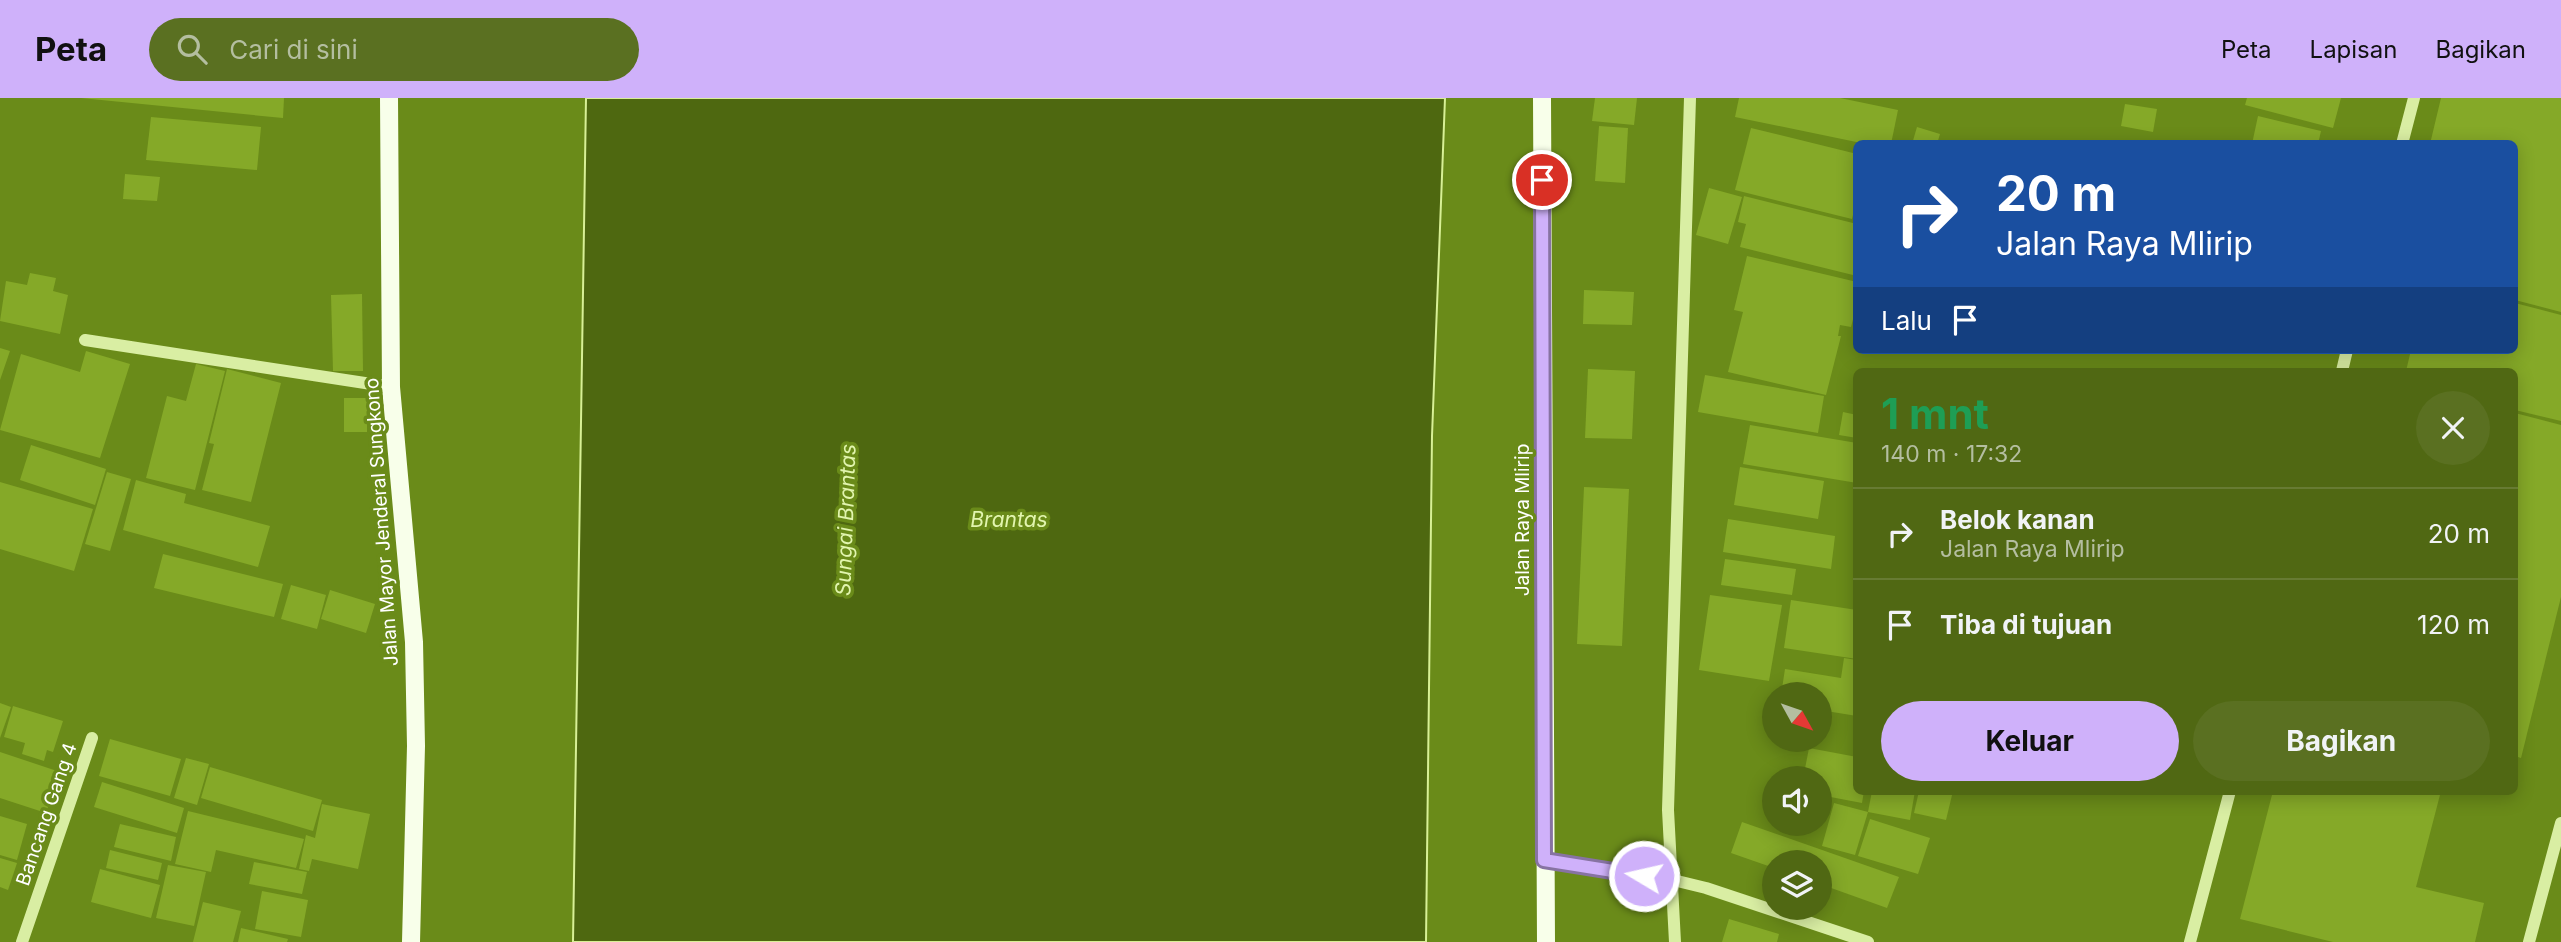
<!DOCTYPE html>
<html lang="id">
<meta charset="utf-8">
<style>
body{margin:0;font-family:Inter,sans-serif;background:#5a7021;color:#f1f3f6;height:100vh;display:flex;flex-direction:column;font-size:26px;white-space:nowrap}
*{box-sizing:border-box;margin:0}
p{font-size:23px;color:#b4bea0}
.icon{flex:none;width:38px;height:38px;fill:none;stroke:currentColor;stroke-width:2;stroke-linecap:round;stroke-linejoin:round}
.map{position:relative;flex:1;overflow:hidden}
.details{position:absolute;left:1853px;top:270px;width:665px;height:427px;display:flex;flex-direction:column;background:#506813;border-radius:10px;box-shadow:0 4px 18px #0003}
.details>*{flex:none}
.guide{position:absolute;left:1853px;top:42px;width:665px;height:214px;border-radius:10px;box-shadow:0 4px 18px #0003;background:#1a4fa0;color:#fff;overflow:hidden}
.needle{width:46px;rotate:130deg}
.fabs{position:absolute;left:1762px;top:584px;display:grid;gap:14px}
.fabs a{display:grid;place-items:center;width:70px;height:70px;border-radius:50%;background:#506813;box-shadow:0 4px 18px #0003;font-size:35px}
.pin{position:absolute;display:grid;place-items:center;width:60px;height:60px;color:#fff;margin:-30px;border:4px solid #fff;border-radius:50%;box-shadow:0 2px 7px #0007}
.me{position:absolute;width:77px;margin:-38px;rotate:279deg;stroke-linejoin:round;filter:drop-shadow(0 0 5px #0008)}
.turn{display:flex;align-items:center;gap:24px;height:147px;padding:0 28px;font-size:32px}
.turn .icon{width:91px;height:91px;stroke-width:2.5}
.turn b{display:block;font-size:49px;line-height:60px}
.then{display:flex;align-items:center;height:66px;padding:0 28px;background:#0003;gap:14px;font-size:26px}
.round{display:grid;place-items:center;flex:none;width:74px;height:74px;border-radius:37px;background:#5a7021}
.overview{display:flex;align-items:center;justify-content:space-between;height:119px;padding:0 28px}
h1{font-size:42px;font-weight:700;line-height:52px;color:#1e9e55}
.button{display:flex;gap:14px;margin-top:auto;padding:14px 28px}
.button a{flex:1;height:80px;border-radius:42px;background:#cfb1fa;color:#111;font-size:28px;font-weight:700;line-height:80px;text-align:center}
.button a+a{background:#5a7021;color:#f1f3f6}
ul{padding:0;list-style:none}
li{display:flex;align-items:center;gap:21px;height:91px;padding:0 28px;border-top:2px solid #677b33}
li div{flex:1}
li b{display:block;font-size:26px}
li em{font-style:normal}
header{display:flex;align-items:center;gap:42px;box-sizing:border-box;height:98px;padding:0 35px;background:#cfb1fa;color:#111}
header strong{font-size:33px}
nav{display:flex;gap:38px;margin-inline-start:auto;font-size:24px}
.search{width:490px;height:63px;background:#5a7021;display:flex;align-items:center;gap:18px;box-sizing:border-box;padding:0 24px;border-radius:38px;color:#b4bea0;font-size:26px}
.map>svg:first-child{display:block}
.water{fill:#4e6810;stroke:#d8f096;stroke-width:2}
.building{fill:#85a928}
.lines{fill:none;stroke-linecap:round;stroke-linejoin:round}
.minor{stroke:#d9eea3;stroke-width:12}
.major{stroke:#f8ffea;stroke-width:18}
.route-casing{stroke:#8773a2;stroke-width:18}
.route{stroke:#cfb1fa;stroke-width:12}
.labels{text-anchor:middle;stroke-width:7;stroke-linejoin:round;paint-order:stroke}
.street-label{font-size:19px;fill:#fff;stroke:#6a8b19}
.water-label{font-size:21px;font-style:italic;fill:#e2f5af;stroke:#6a8b19}
</style>
<header>
<strong>Peta</strong>
<div class="search"><svg class="icon" aria-label="search" viewBox="0 0 24 24"><circle cx="10" cy="10" r="6"/><path d="M15 15l6 6"/></svg>Cari di sini</div>
<nav><a>Peta</a><a>Lapisan</a><a>Bagikan</a></nav>
</header>
<div class="map">
<svg width="2561" height="844" viewBox="0 0 2561 844">
<rect width="100%" height="100%" fill="#6a8b19"/>
<!-- water -->
<path class="water" d="M586 0H1445L1432 338 1426 844H573Z"/>
<!-- building -->
<g class="building">
<path d="M81 0H284L283 20Z"/>
<path d="M1595 0H1637L1634 27 1592 23Z"/>
<path d="M1739 0H1840L1898 12 1891 46H1866L1735 19Z"/>
<path d="M2247 0H2341L2333 30 2245 7Z"/>
<path d="M2441 0H2561V214L2515 202V46H2430Z"/>
<path d="M2125 6 2157 11 2153 34 2121 28Z"/>
<path d="M2258 18 2321 33 2318 46H2252Z"/>
<path d="M151 19 261 29 257 72 146 62Z"/>
<path d="M1599 28 1628 30 1625 85 1595 83Z"/>
<path d="M1917 29 1940 36 1937 46H1912Z"/>
<path d="M1751 30 1857 56V101L1852 121 1735 92Z"/>
<path d="M125 76 160 79 157 103 123 101Z"/>
<path d="M1709 90 1742 99 1728 146 1696 137Z"/>
<path d="M1744 98 1857 126V178L1740 149 1746 126 1738 124Z"/>
<path d="M1747 158 1857 184V206L1851 229 1840 227 1838 238H1841L1826 297 1728 274 1743 214 1734 212Z"/>
<path d="M30 175 56 180 53 193 68 197 60 236 0 223 6 183 27 187Z"/>
<path d="M1584 192 1634 194 1632 227 1583 226Z"/>
<path d="M362 196 363 273H333L331 197Z"/>
<path d="M2515 205 2561 217V323L2515 312V273H2406L2411 252H2515Z"/>
<path d="M0 250 10 253 0 282Z"/>
<path d="M86 253 130 266 100 360 0 332 21 256 80 274Z"/>
<path d="M196 266 225 273 195 392 146 380 167 298 186 303Z"/>
<path d="M227 271 281 285 251 404 202 392 214 346 209 345Z"/>
<path d="M1588 271 1635 273 1632 341 1585 340Z"/>
<path d="M1705 277 1824 298 1818 335 1698 314Z"/>
<rect x="344" y="300" width="23" height="34"/>
<path d="M1843 314 1857 317V340L1839 337Z"/>
<path d="M2515 315 2561 327V499L2521 660 2515 658Z"/>
<path d="M1750 327 1857 345V385L1743 366Z"/>
<path d="M31 347 106 371 95 407 20 382Z"/>
<path d="M1740 369 1824 383 1818 421 1734 407Z"/>
<path d="M107 374 131 381 110 453 85 446Z"/>
<path d="M136 382 186 396 184 405 270 428 258 469 123 432Z"/>
<path d="M0 384 93 411 74 473 0 451Z"/>
<path d="M1584 389 1629 391 1622 548 1577 546Z"/>
<path d="M1728 421 1835 438 1831 471 1723 454Z"/>
<path d="M163 456 283 486 274 519 154 490Z"/>
<path d="M1725 461 1796 471 1792 497 1721 487Z"/>
<path d="M291 487 326 497 317 531 281 521Z"/>
<path d="M330 492 375 506 366 535 321 521Z"/>
<path d="M1710 497 1782 507 1769 583 1699 572Z"/>
<path d="M1791 502 1857 512V561L1784 550Z"/>
<path d="M1844 560 1857 562V618L1820 612V597H1781L1785 571 1841 580Z"/>
<path d="M0 605 11 609 0 640Z"/>
<path d="M13 608 63 623 53 654 47 652 44 663 22 656 25 645 4 639Z"/>
<path d="M110 641 181 661 170 698 99 678Z"/>
<path d="M1809 650 1857 659V693H1864L1862 705 1820 697V681H1803Z"/>
<path d="M0 654 60 674 46 715 0 700Z"/>
<path d="M186 660 209 666 197 707 174 700Z"/>
<path d="M210 669 322 702 313 733 201 700Z"/>
<path d="M102 684 184 710 177 735 94 709Z"/>
<path d="M1872 693H1915L1910 722 1868 714Z"/>
<path d="M1919 693H1953L1946 722 1914 715Z"/>
<path d="M2273 693H2441L2416 789 2484 805 2475 844H2333L2240 821Z"/>
<path d="M1834 705 1868 714 1855 757 1822 748Z"/>
<path d="M322 706 370 716 358 771 312 761 309 773 299 771 306 737 315 740Z"/>
<path d="M188 713 304 741 296 770 216 752 211 774 175 766Z"/>
<path d="M0 718 27 726 17 762 0 757Z"/>
<path d="M1870 721 1930 740 1918 776 1858 758Z"/>
<path d="M1742 724 1899 779 1887 810 1820 786V765H1774V770L1731 755Z"/>
<path d="M120 726 176 739 171 763 114 749Z"/>
<path d="M110 752 162 765 158 782 106 770Z"/>
<path d="M0 760 17 765 8 792 0 789Z"/>
<path d="M254 764 307 774 302 796 249 786Z"/>
<path d="M168 767 206 774 194 828 156 820Z"/>
<path d="M100 771 160 787 151 820 91 804Z"/>
<path d="M262 793 308 802 301 839 255 831Z"/>
<path d="M203 804 241 813 233 844H193Z"/>
<path d="M1729 821 1779 836 1777 844H1722Z"/>
<path d="M241 830 288 841 287 844H238Z"/>
</g>
<g class="lines">
<!-- minor -->
<g class="minor">
<path d="M2402 46 2414 0"/>
<path d="M85 242 391 289"/>
<path d="M2342 273 2347 252"/>
<path d="M1544 762 1669 781 1706 790 1868 844"/>
<path d="M22 844 92 640"/>
<path d="M1675 844 1668 712 1690 0"/>
<path d="M2190 844 2230 693"/>
<path d="M2529 844 2561 725"/>
</g>
<!-- major -->
<g class="major">
<path d="M389 0 391 289 414 544 416 648 411 844"/>
<path d="M1542 0 1546 844"/>
</g>
</g>
<g class="lines">
<defs>
<path id="route" d="M1542 82 1544 762 1644 778"/>
</defs>
<!-- route casing -->
<use href="#route" class="route-casing"/>
<!-- route -->
<use href="#route" class="route"/>
</g>
<g class="labels">
<!-- street labels -->
<g class="street-label">
<text transform="translate(1522 422) rotate(-90)" y="7">Jalan Raya Mlirip</text>
<text transform="translate(381 424) rotate(-94)" y="7">Jalan Mayor Jenderal Sungkono</text>
<text transform="translate(46 716) rotate(-71)" y="7">Bancang Gang 4</text>
</g>
<!-- water labels -->
<g class="water-label">
<text transform="translate(846 422) rotate(-88)" y="7">Sungai Brantas</text>
<text x="1009" y="429">Brantas</text>
</g>
</g>
</svg>
<div class="fabs">
<a><svg class="needle" viewBox="-14 -14 28 28"><path d="M0-13l5 13h-10z" fill="#e53935"/><path d="M0 13l5-13h-10z" fill="#b4bea0"/></svg></a>
<a><svg class="icon" aria-label="sound" viewBox="0 0 24 24"><path d="M4 9h4l5-4v14l-5-4H4zM17 9q2 3 0 6"/></svg></a>
<a><svg class="icon" aria-label="layers" viewBox="0 0 24 24"><path d="M12 4l9 5-9 5-9-5zM3 14l9 5 9-5"/></svg></a>
</div>
<div class="pin" style="left:1542px;top:82px;background:#d93025"><svg class="icon" aria-label="arrive" viewBox="0 0 24 24"><path d="M6 21V4h12l-3 4 3 4H6"/></svg></div>
<svg class="me" style="left:1644px;top:778px" viewBox="-20 -20 40 40"><circle r="17" fill="#cfb1fa" stroke="#fff" stroke-width="3"/><path d="M0-11L8 9 0 5-8 9z" fill="#fff"/></svg>
<div class="guide">
<div class="turn"><svg class="icon" aria-label="right" viewBox="0 0 24 24"><path d="M7 20v-9h11M14 6l5 5-5 5"/></svg><div><b>20 m</b>Jalan Raya Mlirip</div></div>
<div class="then">Lalu<svg class="icon" aria-label="arrive" viewBox="0 0 24 24"><path d="M6 21V4h12l-3 4 3 4H6"/></svg></div>
</div>
<section class="details">
<div class="overview"><div><h1>1 mnt</h1><p>140 m · 17:32</p></div><a class="round"><svg class="icon" aria-label="close" viewBox="0 0 24 24"><path d="M6 6l12 12M18 6L6 18"/></svg></a></div>
<ul>
<li><svg class="icon" aria-label="right" viewBox="0 0 24 24"><path d="M7 20v-9h11M14 6l5 5-5 5"/></svg><div><b>Belok kanan</b><p>Jalan Raya Mlirip</p></div><em>20 m</em></li>
<li><svg class="icon" aria-label="arrive" viewBox="0 0 24 24"><path d="M6 21V4h12l-3 4 3 4H6"/></svg><div><b>Tiba di tujuan</b></div><em>120 m</em></li>
</ul>
<div class="button"><a>Keluar</a><a>Bagikan</a></div>
</section>
</div>
